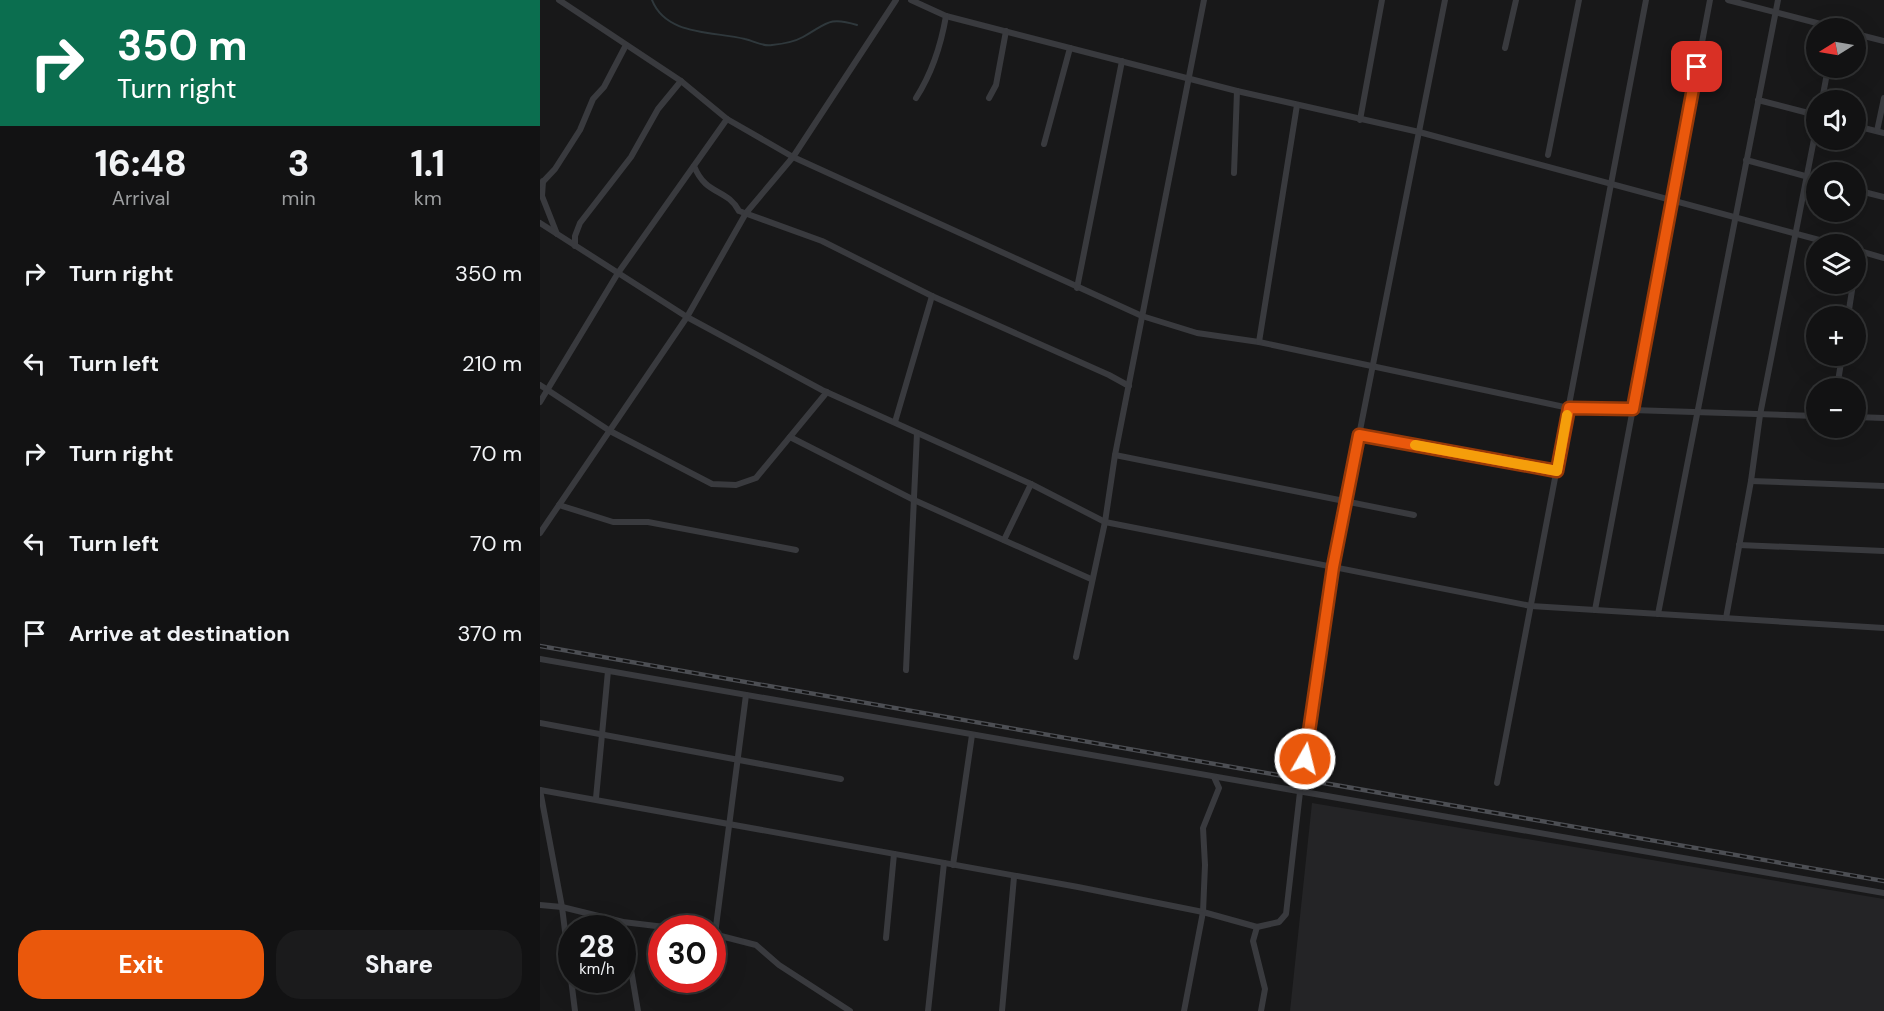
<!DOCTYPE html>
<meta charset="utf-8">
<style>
body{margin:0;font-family:"DM Sans",sans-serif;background:#1b1b1c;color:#f1f3f6;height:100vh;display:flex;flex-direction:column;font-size:22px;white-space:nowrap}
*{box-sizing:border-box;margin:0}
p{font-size:20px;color:#9c9ea0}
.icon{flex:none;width:33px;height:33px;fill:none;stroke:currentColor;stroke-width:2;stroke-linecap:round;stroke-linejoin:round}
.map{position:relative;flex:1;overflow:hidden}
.details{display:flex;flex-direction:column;background:#121213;width:540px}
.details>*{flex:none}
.top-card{background:#0b6e4f;color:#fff;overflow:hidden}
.needle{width:39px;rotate:259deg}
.tools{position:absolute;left:1266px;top:18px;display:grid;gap:12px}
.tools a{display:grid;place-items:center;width:60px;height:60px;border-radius:50%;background:#121213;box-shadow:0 6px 24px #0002,0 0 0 2px #313233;font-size:30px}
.speed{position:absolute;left:18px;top:915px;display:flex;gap:12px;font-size:30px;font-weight:700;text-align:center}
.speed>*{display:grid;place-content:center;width:78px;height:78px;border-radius:50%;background:#121213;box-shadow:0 6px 24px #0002,0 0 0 2px #313233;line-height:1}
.speed small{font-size:15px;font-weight:400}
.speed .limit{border:9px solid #d22;background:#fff;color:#111}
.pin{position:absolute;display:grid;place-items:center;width:51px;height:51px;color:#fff;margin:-26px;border-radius:12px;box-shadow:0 3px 9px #0006}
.me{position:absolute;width:66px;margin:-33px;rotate:8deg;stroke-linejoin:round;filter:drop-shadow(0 0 4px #0008)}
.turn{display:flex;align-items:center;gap:21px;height:126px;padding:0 18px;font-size:27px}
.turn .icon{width:78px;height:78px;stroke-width:2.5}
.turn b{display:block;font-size:42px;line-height:51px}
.eta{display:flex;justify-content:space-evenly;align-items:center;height:102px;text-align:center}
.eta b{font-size:36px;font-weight:800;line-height:42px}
.primary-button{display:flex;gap:12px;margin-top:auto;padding:12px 18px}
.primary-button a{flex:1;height:69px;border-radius:24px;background:#ea580c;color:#fff;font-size:24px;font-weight:800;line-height:69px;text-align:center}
.primary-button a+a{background:#1b1b1c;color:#f1f3f6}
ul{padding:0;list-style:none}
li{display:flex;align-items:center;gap:18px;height:90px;padding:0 18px}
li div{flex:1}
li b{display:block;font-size:22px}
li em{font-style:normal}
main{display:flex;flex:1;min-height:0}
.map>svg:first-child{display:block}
.built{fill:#242426}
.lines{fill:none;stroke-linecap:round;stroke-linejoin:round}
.stream{stroke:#2f383c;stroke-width:2}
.street{stroke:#393a3e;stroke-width:6}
.rail-casing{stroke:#4c4e53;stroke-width:4.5}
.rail{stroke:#131314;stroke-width:2;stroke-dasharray:7;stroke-linecap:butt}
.route-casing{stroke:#983908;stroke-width:15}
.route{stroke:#ea580c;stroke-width:10}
.slow{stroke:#f59e0b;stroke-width:10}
</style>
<main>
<section class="details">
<div class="top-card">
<div class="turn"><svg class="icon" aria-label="right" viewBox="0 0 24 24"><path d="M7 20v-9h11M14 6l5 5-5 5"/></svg><div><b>350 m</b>Turn right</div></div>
</div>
<div class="eta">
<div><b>16:48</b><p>Arrival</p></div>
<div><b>3</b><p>min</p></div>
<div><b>1.1</b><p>km</p></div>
</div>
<ul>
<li><svg class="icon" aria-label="right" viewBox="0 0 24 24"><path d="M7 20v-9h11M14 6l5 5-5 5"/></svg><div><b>Turn right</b></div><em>350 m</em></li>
<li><svg class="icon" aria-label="left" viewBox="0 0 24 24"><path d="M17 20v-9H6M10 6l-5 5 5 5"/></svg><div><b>Turn left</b></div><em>210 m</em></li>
<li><svg class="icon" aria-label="right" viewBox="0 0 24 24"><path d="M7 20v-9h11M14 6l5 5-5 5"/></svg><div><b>Turn right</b></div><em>70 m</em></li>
<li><svg class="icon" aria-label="left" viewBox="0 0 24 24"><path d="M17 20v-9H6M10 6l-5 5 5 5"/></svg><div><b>Turn left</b></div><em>70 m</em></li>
<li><svg class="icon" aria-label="arrive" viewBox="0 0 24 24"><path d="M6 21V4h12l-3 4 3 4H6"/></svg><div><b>Arrive at destination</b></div><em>370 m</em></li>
</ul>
<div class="primary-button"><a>Exit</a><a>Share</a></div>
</section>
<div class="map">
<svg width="1344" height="1011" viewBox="0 0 1344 1011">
<rect width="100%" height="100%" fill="#181819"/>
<!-- built -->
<path class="built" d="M772 803 1344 899V1011H750Z"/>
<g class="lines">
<!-- stream -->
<path class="stream" d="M112 0C126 36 173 31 205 39 214 41 223 47 232 45 242 44 254 42 263 37 287 24 288 16 317 25"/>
<!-- street -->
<g class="street">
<path d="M19 0 141 81 187 119 253 157 602 316 657 333 719 342 1029 408 1276 416"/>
<path d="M371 0 406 16 697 91 879 132 1294 244"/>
<path d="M1188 0 1296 28"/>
<path d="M1316 34 1344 41"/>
<path d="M965 48 976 0"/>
<path d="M376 98C392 73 401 45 406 16"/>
<path d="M449 98 456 85 466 31"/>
<path d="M1218 100 1276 115"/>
<path d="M1282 100 1288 68"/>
<path d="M820 120 842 0"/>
<path d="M1316 126 1344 133"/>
<path d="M1337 131 1344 98"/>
<path d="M504 144 530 48"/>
<path d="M1008 155 1039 0"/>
<path d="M1206 160 1276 179"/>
<path d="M154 166C166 196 187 188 199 211L282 241 392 296 569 375 589 386"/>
<path d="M694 173 697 91"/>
<path d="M3 181 2 196 17 234"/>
<path d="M0 185 15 169 40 130 53 99 64 87 86 45"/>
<path d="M1316 190 1344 197"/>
<path d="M0 223 147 317 282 390 491 484 565 522 991 606 1344 628"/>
<path d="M35 246V236L40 223 91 157 118 109 141 81"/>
<path d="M1316 250 1344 258"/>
<path d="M1316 268 1318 251"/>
<path d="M537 288 582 61"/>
<path d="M1308 316 1313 284"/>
<path d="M719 342 757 105"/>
<path d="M0 385 70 431 172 484 196 485 216 478 287 392"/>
<path d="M1297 388 1302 356"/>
<path d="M0 402 78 273 187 119"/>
<path d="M1316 417 1344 418"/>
<path d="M355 422 392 296"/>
<path d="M819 435 1017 471"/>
<path d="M250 437 374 500 551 579"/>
<path d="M575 455 874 515"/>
<path d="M1211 481 1344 486"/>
<path d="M19 505 73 522H108L256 550"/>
<path d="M0 533 147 317 206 213 253 157 356 0"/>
<path d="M464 540 491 484"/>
<path d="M1199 545 1344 551"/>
<path d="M1055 610 1170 0"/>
<path d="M1118 614 1238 0"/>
<path d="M1186 618 1211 481 1220 415 1276 129"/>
<path d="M536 657 565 522 575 455 664 0"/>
<path d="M0 659 1344 893"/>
<path d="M366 670 377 433"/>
<path d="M0 723 301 779"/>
<path d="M765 759 793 567 905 0"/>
<path d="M957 783 1106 0"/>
<path d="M0 790 538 887 663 912 717 927 739 922 746 914 760 792"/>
<path d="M0 790 22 907 35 1011"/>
<path d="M56 798 68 671"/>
<path d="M413 865 432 735"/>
<path d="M0 905 22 907 83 922 133 928"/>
<path d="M83 922 98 1011"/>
<path d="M717 927 713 941 725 989 721 1011"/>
<path d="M173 934 216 945 239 965 310 1011"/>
<path d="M175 934 206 695"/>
<path d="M346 938 354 854"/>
<path d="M388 1011 404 863"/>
<path d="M462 1011 474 877"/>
<path d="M644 1011 663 912 665 865 663 828 679 788 674 777"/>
</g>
<defs>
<path id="rail" d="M0 646 1344 881"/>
</defs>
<!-- rail casing -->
<use href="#rail" class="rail-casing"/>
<!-- rail -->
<use href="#rail" class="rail"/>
</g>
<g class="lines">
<defs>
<path id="route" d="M765 759 793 567 819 435 1017 471 1029 408 1093 409 1157 67"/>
</defs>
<!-- route casing -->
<use href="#route" class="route-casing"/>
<!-- route -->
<use href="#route" class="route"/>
<!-- slow -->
<path class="slow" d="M875 445 1017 471 1027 415"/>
</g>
</svg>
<div class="tools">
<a><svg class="needle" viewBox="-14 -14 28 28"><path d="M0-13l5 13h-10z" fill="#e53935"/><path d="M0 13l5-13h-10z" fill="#9c9ea0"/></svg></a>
<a><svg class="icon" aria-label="sound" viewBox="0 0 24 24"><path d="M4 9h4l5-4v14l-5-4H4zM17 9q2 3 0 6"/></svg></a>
<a><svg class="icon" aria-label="search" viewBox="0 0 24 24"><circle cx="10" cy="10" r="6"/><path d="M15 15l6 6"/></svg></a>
<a><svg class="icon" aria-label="layers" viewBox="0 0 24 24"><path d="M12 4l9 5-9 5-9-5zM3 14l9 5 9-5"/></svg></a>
<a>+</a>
<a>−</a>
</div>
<div class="speed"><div>28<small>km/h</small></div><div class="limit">30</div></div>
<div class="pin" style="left:1157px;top:67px;background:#d93025"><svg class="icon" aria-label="arrive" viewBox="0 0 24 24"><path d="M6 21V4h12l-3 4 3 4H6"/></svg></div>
<svg class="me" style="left:765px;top:759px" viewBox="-20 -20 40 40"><circle r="17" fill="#ea580c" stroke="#fff" stroke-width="3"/><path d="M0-11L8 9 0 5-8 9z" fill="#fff"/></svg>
</div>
</main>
